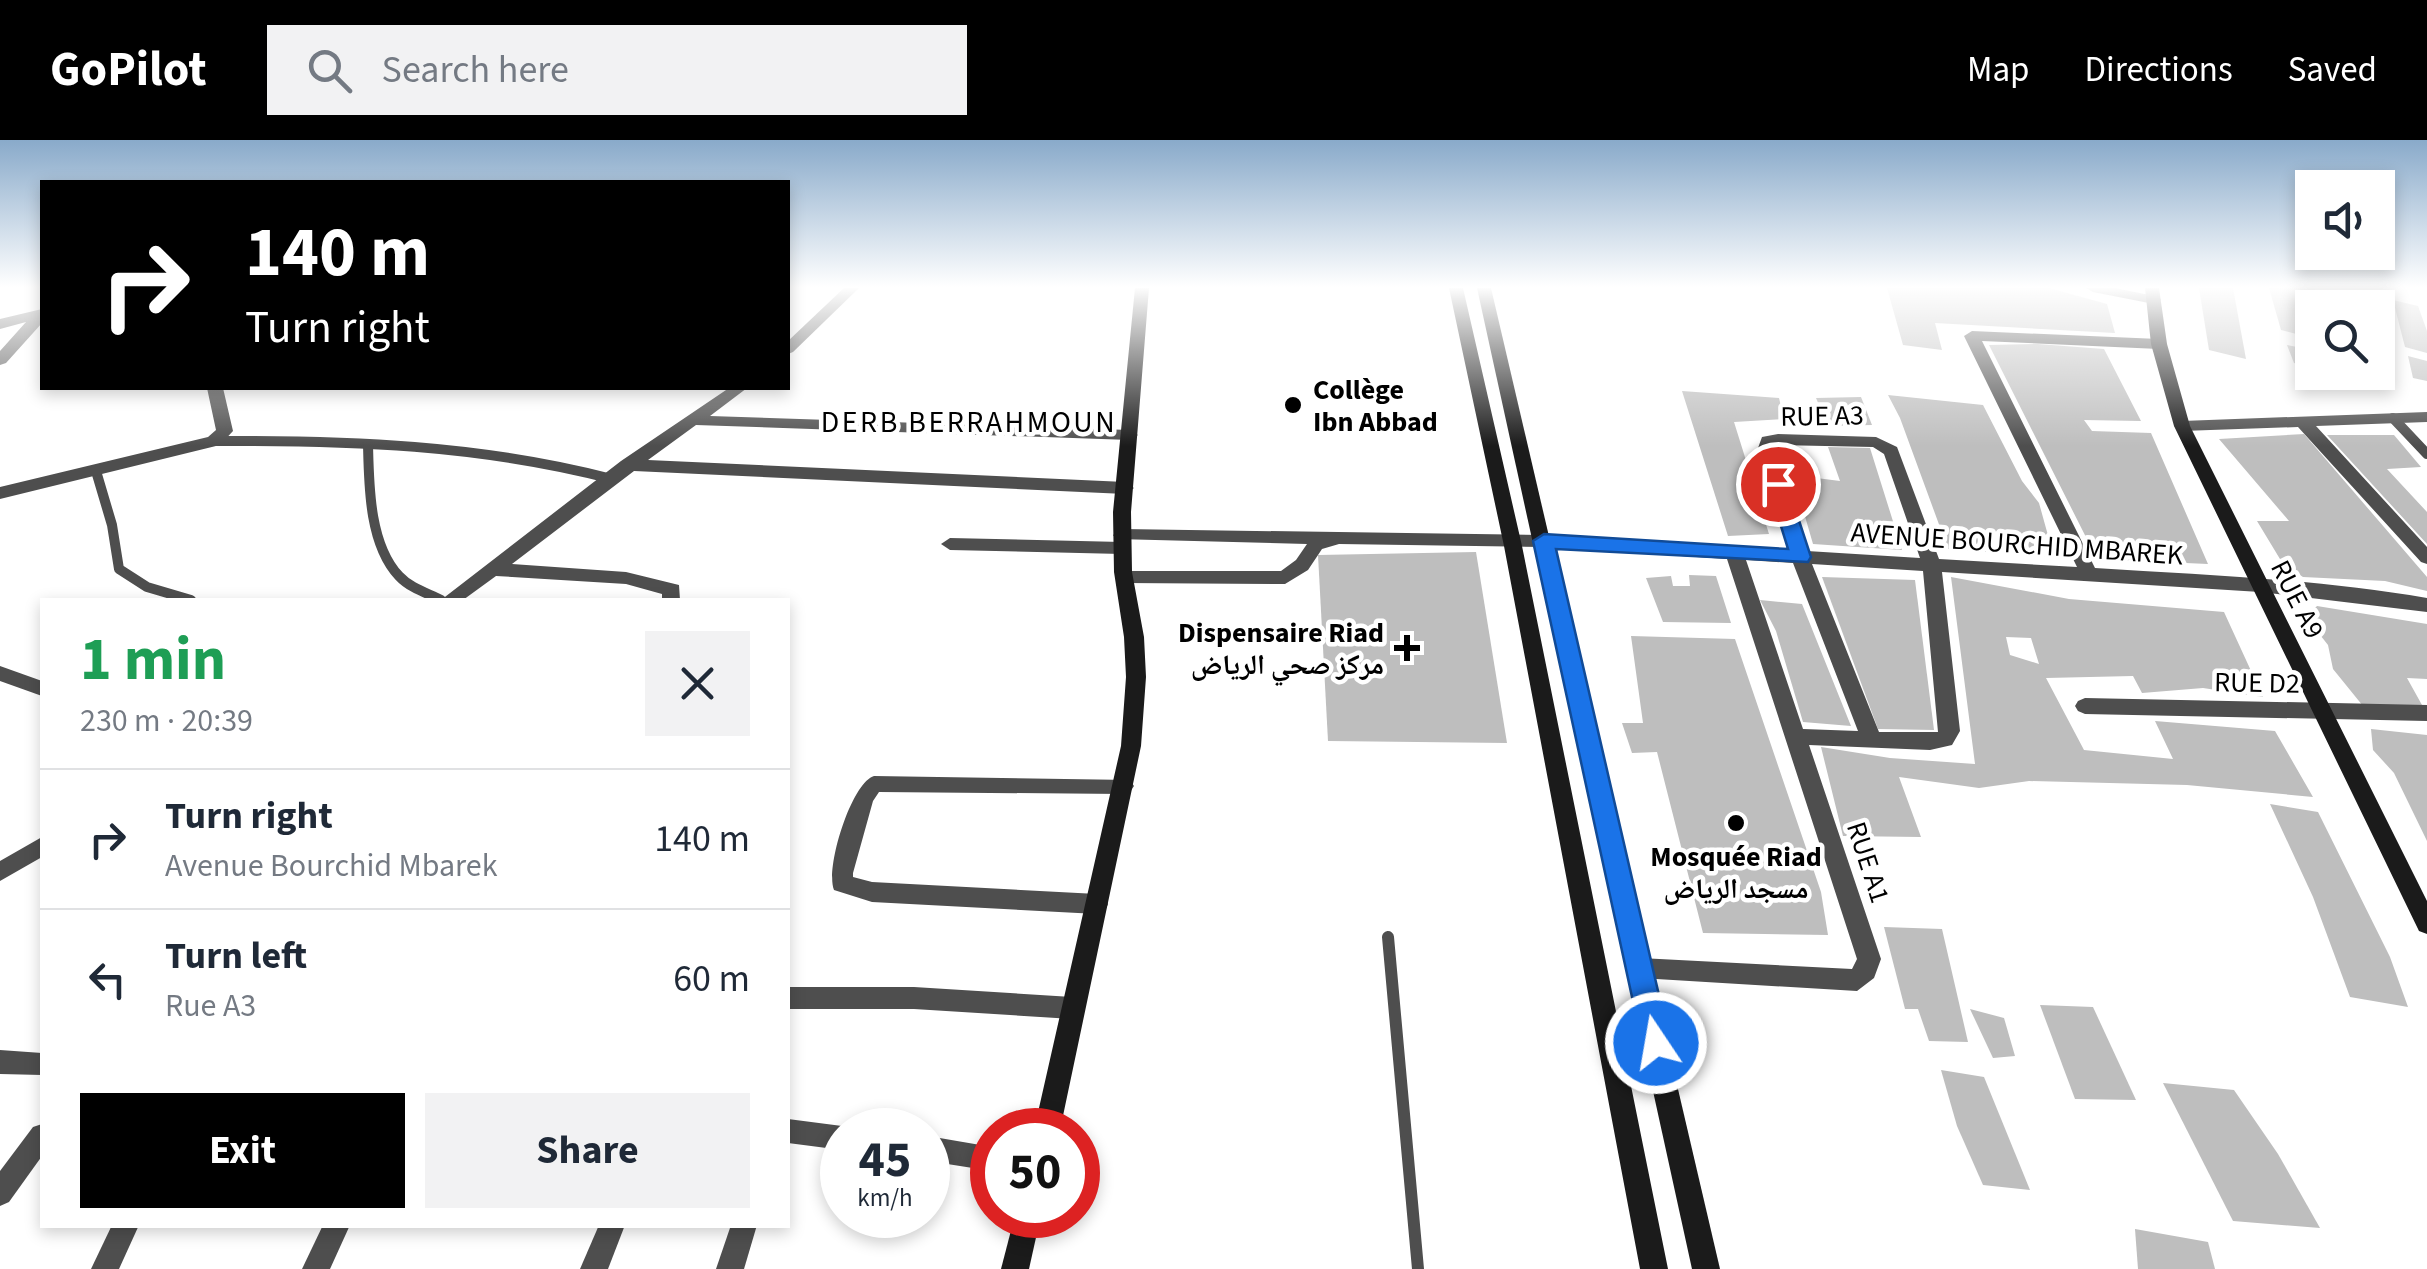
<!DOCTYPE html>
<meta charset="utf-8">
<style>
body{margin:0;font-family:"Source Sans 3","Noto Naskh Arabic",sans-serif;background:#f2f2f3;color:#1f2937;height:100vh;display:flex;flex-direction:column;font-size:38px;white-space:nowrap}
*{box-sizing:border-box;margin:0}
p{font-size:32px;color:#747a83}
.icon{flex:none;width:55px;height:55px;fill:none;stroke:currentColor;stroke-width:2;stroke-linecap:round;stroke-linejoin:round}
.map{position:relative;flex:1;overflow:hidden}
.drawer{position:absolute;left:40px;top:458px;width:750px;height:630px;display:flex;flex-direction:column;background:#fff;border-radius:0px;box-shadow:0 5px 15px #0003}
.drawer>*{flex:none}
.guide{position:absolute;left:40px;top:40px;width:750px;height:210px;border-radius:0px;box-shadow:0 5px 15px #0003;background:#000;color:#fff;overflow:hidden}
.controls{position:absolute;left:2295px;top:30px;display:grid;gap:20px}
.controls a{display:grid;place-items:center;width:100px;height:100px;border-radius:0px;background:#fff;box-shadow:0 5px 15px #0003;font-size:50px}
.speed{position:absolute;left:820px;top:968px;display:flex;gap:20px;font-size:50px;font-weight:700;text-align:center}
.speed>*{display:grid;place-content:center;width:130px;height:130px;border-radius:50%;background:#fff;box-shadow:0 5px 15px #0003;line-height:1}
.speed small{font-size:25px;font-weight:400}
.speed .limit{border:15px solid #d22;background:#fff;color:#111}
.pin{position:absolute;display:grid;place-items:center;width:85px;height:85px;color:#fff;margin:-42px;border:5px solid #fff;border-radius:50%;box-shadow:0 2px 10px #0007}
.me{position:absolute;width:110px;margin:-55px;rotate:348deg;stroke-linejoin:round;filter:drop-shadow(0 0 8px #0008)}
.turn{display:flex;align-items:center;gap:35px;height:210px;padding:0 40px;font-size:45px}
.turn .icon{width:130px;height:130px;stroke-width:2.5}
.turn b{display:block;font-size:70px;line-height:85px}
.round{display:grid;place-items:center;flex:none;width:105px;height:105px;border-radius:0px;background:#f2f2f3}
.summary{display:flex;align-items:center;justify-content:space-between;height:170px;padding:0 40px}
h1{font-size:60px;font-weight:700;line-height:75px;color:#1e9e55}
.action{display:flex;gap:20px;margin-top:auto;padding:20px 40px}
.action a{flex:1;height:115px;border-radius:0px;background:#000;color:#fff;font-size:40px;font-weight:700;line-height:115px;text-align:center}
.action a+a{background:#f2f2f3;color:#1f2937}
ul{padding:0;list-style:none}
li{display:flex;align-items:center;gap:30px;height:140px;padding:0 40px;border-top:2px solid #e0e1e3}
li div{flex:1}
li b{display:block;font-size:38px}
li em{font-style:normal}
header{display:flex;align-items:center;gap:60px;box-sizing:border-box;height:140px;padding:0 50px;background:#000;color:#fff}
header strong{font-size:48px}
nav{display:flex;gap:55px;margin-inline-start:auto;font-size:35px}
.search{width:700px;height:90px;background:#f2f2f3;display:flex;align-items:center;gap:25px;box-sizing:border-box;padding:0 35px;border-radius:0px;color:#747a83;font-size:38px}
.map>svg:first-child{display:block}
.building{fill:#bebebe;fill-rule:evenodd}
.lines{fill:none;stroke-linecap:round;stroke-linejoin:round}
.lane-far1{stroke:#4e4e4e;stroke-width:10}
.lane{stroke:#4e4e4e;stroke-width:12}
.street{fill:#4e4e4e;fill-rule:evenodd}
.secondary{fill:#1b1b1b;fill-rule:evenodd}
.route{fill:#1a73e8;stroke:#114b97;stroke-width:2.5}
.poi-dot{fill:#000;stroke:#fff;stroke-width:4}
.labels{text-anchor:middle;stroke-width:9;stroke-linejoin:round;paint-order:stroke}
.poi-label{font-size:28px;font-weight:bold;fill:#000;stroke:#fff;text-anchor:start}
.street-label{font-size:28px;fill:#000;stroke:#fff}
.neighbourhood-label{font-size:30px;letter-spacing:2.5px;fill:#000;stroke:#fff}
</style>
<header>
<strong>GoPilot</strong>
<div class="search"><svg class="icon" aria-label="search" viewBox="0 0 24 24"><circle cx="10" cy="10" r="6"/><path d="M15 15l6 6"/></svg>Search here</div>
<nav><a>Map</a><a>Directions</a><a>Saved</a></nav>
</header>
<div class="map">
<svg width="2427" height="1129" viewBox="0 0 2427 1129">
<rect width="100%" height="100%" fill="#fff"/>
<!-- building -->
<g class="building">
<path d="M1887 148H2049L2107 164 2115 193 1935 183 1942 210 1903 205Z"/>
<path d="M2199 148H2233L2246 219 2209 210Z"/>
<path d="M2269 148 2315 149 2318 168H2312V198L2281 190Z"/>
<path d="M2393 160 2418 166 2427 191V213L2405 207Z"/>
<path d="M2038 204 2104 209 2141 281 2084 280 2092 291 2151 293 2208 424 2097 419 1989 205Z"/>
<path d="M2287 205 2312 210V228L2294 223Z"/>
<path d="M2408 216 2427 221V241L2413 238Z"/>
<path d="M1682 251 1779 258 1784 279 1734 282 1769 394 1728 396Z"/>
<path d="M1888 255 1983 265 2022 341 2039 363 2054 417 1948 409 1900 278Z"/>
<path d="M1861 257 1872 285 1828 286 1816 258Z"/>
<path d="M2304 294 2427 437V451L2385 441 2303 437 2283 424 2257 381H2289L2219 299Z"/>
<path d="M2327 295H2394L2421 327 2387 329 2427 372V404Z"/>
<path d="M1828 307 1870 308 1902 410 1813 404 1793 335 1840 341Z"/>
<path d="M1476 412 1507 603 1328 601 1318 415Z"/>
<path d="M1689 435 1716 436 1731 483 1663 482 1646 438 1671 436 1673 446H1690Z"/>
<path d="M1822 437 1915 440 1934 590 1878 589Z"/>
<path d="M1951 437 2069 459 2224 472 2263 557 2203 548 2142 553 2133 536 2046 538 2084 610 2173 619 2155 581 2275 591 2313 657 2187 645 2029 641 1979 648 1899 637 1921 697 1843 696 1821 607 1890 618 1975 624ZM2006 497 2031 498 2039 524 2010 515Z"/>
<path d="M1760 460 1802 464 1851 586 1803 582 1776 491Z"/>
<path d="M2317 466 2427 484V539L2407 538 2422 565 2363 566 2333 529 2328 505 2306 477Z"/>
<path d="M1631 496 1735 499 1821 752 1828 795 1703 793 1657 612 1632 613 1622 583H1643Z"/>
<path d="M2371 589 2427 595V701L2394 633 2373 610Z"/>
<path d="M2270 664 2318 672 2390 817 2408 867 2350 857 2313 757Z"/>
<path d="M1884 787 1942 789 1968 902 1929 901 1918 869H1905Z"/>
<path d="M2040 865 2093 867 2136 960 2075 959Z"/>
<path d="M1970 869 2004 878 2015 916 1993 918Z"/>
<path d="M1941 930 1984 937 2030 1050 1983 1045 1957 986Z"/>
<path d="M2163 943 2234 950 2278 1014 2320 1088 2233 1081Z"/>
<path d="M2135 1089 2208 1102 2215 1129H2138Z"/>
</g>
<g class="lines">
<!-- lane-far1 -->
<g class="lane-far1">
<path d="M2393 278 2427 314"/>
<path d="M214 301C349 300 481 305 612 339"/>
<path d="M368 304C369 345 369 404 399 436 410 448 427 453 441 460"/>
<path d="M96 331 112 385 119 429 147 447 191 460"/>
</g>
<!-- lane -->
<path class="lane" d="M1388 797 1418 1129"/>
<!-- street -->
<g class="street">
<path d="M844 148H859L793 212 788 214V201Z"/>
<path d="M2086 148H2115L2159 157 2161 160 2154 164 2093 152Z"/>
<path d="M42 169V183L6 223 0 225V211L26 182 0 189V179Z"/>
<path d="M1972 191 2159 199 2167 204 2159 209 1982 201 2095 428C2206 435 2318 439 2427 458V472L2260 452 1942 432 1960 591 1952 605 1930 610 1809 605 1881 819 1874 838 1857 851 1640 838 1632 835 1628 828 1632 821 1640 818 1852 829 1857 819 1727 419 1544 407 1339 404 1322 409 1308 430 1285 444 1124 443 1115 437 1124 431H1281L1296 420 1307 404 1116 399 1113 395 1122 389 1544 395 1789 410 1758 308 1762 297 1778 294 1876 297 1897 307 1939 419 2077 427 1964 196ZM1775 305 1873 307 1884 314 1920 418 1807 411ZM1746 420 1793 423 1858 591 1803 589ZM1812 424 1923 431 1938 592H1879Z"/>
<path d="M207 248H223L233 291 220 305 0 359V347L208 297 216 290Z"/>
<path d="M729 248H747L710 276 1130 290 1138 295 1130 300 696 285 648 320 1125 342 1134 348 1125 354 634 331 512 424 626 432 679 445 680 460H662V454L626 444 496 436 463 460H441L621 321Z"/>
<path d="M2427 272V282L2316 286 2427 407V424L2421 422 2298 287 2182 291 2174 286 2182 281Z"/>
<path d="M950 398 1122 402 1131 408 1122 414 950 410 941 404Z"/>
<path d="M0 526 42 541V556L0 541Z"/>
<path d="M2085 558 2427 565V581L2085 574 2078 571 2075 566 2078 561Z"/>
<path d="M874 636 1130 640 1134 646 1130 652 1123 654 879 652 873 661 853 733V737L872 742 1097 754 1105 757 1108 764 1105 771 1097 774 872 762 834 750C825 729 851 643 874 636Z"/>
<path d="M42 697V717L0 741V721Z"/>
<path d="M788 847H914L1072 857 1080 860 1084 868 1080 876 1072 879 914 869H788Z"/>
<path d="M0 910 42 913V935L0 934Z"/>
<path d="M788 979 842 986 851 990H842V1010L788 1003Z"/>
<path d="M42 984V1016L9 1062 0 1066V1031L33 987Z"/>
<path d="M928 996 992 1007V1031L928 1021Z"/>
<path d="M112 1085H139L119 1129H91Z"/>
<path d="M323 1085H350L330 1129H302Z"/>
<path d="M599 1085H625L608 1129H580Z"/>
<path d="M731 1085H757L744 1129H716Z"/>
</g>
<!-- secondary -->
<g class="secondary">
<path d="M1135 148H1149L1131 372 1132 432 1144 497 1146 537 1141 606 1060 990H1034L1121 606 1126 537 1124 497 1114 432 1113 372Z"/>
<path d="M1449 148H1463L1522 406 1668 1129H1640L1504 406Z"/>
<path d="M1477 148H1491L1720 1129H1692Z"/>
<path d="M2145 148H2159L2167 204 2190 286 2427 761V794L2419 791 2174 286 2151 204Z"/>
<path d="M1015 1075H1041L1029 1129H1001Z"/>
</g>
</g>
<!-- sky -->
<linearGradient id="sky" x2="0" y2="1"><stop stop-color="#89aaca"/><stop offset="0.48" stop-color="#fff"/><stop offset="1" stop-color="#fff" stop-opacity="0"/></linearGradient>
<rect width="2427" height="306" fill="url(#sky)"/>
<!-- route -->
<path class="route" d="M1778 338 1787 344 1811 417 1808 422 1556 409 1670 903 1666 912 1656 916 1646 912 1642 903 1533 401 1544 394 1788 409 1768 344Z"/>
<!-- markers -->
<g class="poi-dot">
<circle cx="1293" cy="265" r="10"/>
<path d="M1402 493h10v10h10v10h-10v10h-10v-10h-10v-10h10z"/>
<circle cx="1736" cy="683" r="10"/>
</g>
<g class="labels">
<!-- poi labels -->
<g class="poi-label">
<text x="1313" y="259">Collège<tspan x="1313" dy="32">Ibn Abbad</tspan></text>
<text x="1384" y="502" text-anchor="end">Dispensaire Riad<tspan x="1384" dy="32">مركز صحي الرياض</tspan></text>
<text x="1736" y="726" text-anchor="middle">Mosquée Riad<tspan x="1736" dy="32">مسجد الرياض</tspan></text>
</g>
<!-- street labels -->
<g class="street-label">
<text transform="translate(1822 275) rotate(-1)" y="10">RUE A3</text>
<text transform="translate(2017 403) rotate(4)" y="10">AVENUE BOURCHID MBAREK</text>
<text transform="translate(2298 459) rotate(63)" y="10">RUE A9</text>
<text transform="translate(2257 542) rotate(1)" y="10">RUE D2</text>
<text transform="translate(1869 722) rotate(72)" y="10">RUE A1</text>
</g>
<!-- neighbourhood labels -->
<g class="neighbourhood-label">
<text x="969" y="292">DERB BERRAHMOUN</text>
</g>
</g>
</svg>
<div class="controls">
<a><svg class="icon" aria-label="sound" viewBox="0 0 24 24"><path d="M4 9h4l5-4v14l-5-4H4zM17 9q2 3 0 6"/></svg></a>
<a><svg class="icon" aria-label="search" viewBox="0 0 24 24"><circle cx="10" cy="10" r="6"/><path d="M15 15l6 6"/></svg></a>
</div>
<div class="speed"><div>45<small>km/h</small></div><div class="limit">50</div></div>
<div class="pin" style="left:1778px;top:344px;background:#d93025"><svg class="icon" aria-label="arrive" viewBox="0 0 24 24"><path d="M6 21V4h12l-3 4 3 4H6"/></svg></div>
<svg class="me" style="left:1656px;top:903px" viewBox="-20 -20 40 40"><circle r="17" fill="#1a73e8" stroke="#fff" stroke-width="3"/><path d="M0-11L8 9 0 5-8 9z" fill="#fff"/></svg>
<div class="guide">
<div class="turn"><svg class="icon" aria-label="right" viewBox="0 0 24 24"><path d="M7 20v-9h11M14 6l5 5-5 5"/></svg><div><b>140 m</b>Turn right</div></div>
</div>
<section class="drawer">
<div class="summary"><div><h1>1 min</h1><p>230 m · 20:39</p></div><a class="round"><svg class="icon" aria-label="close" viewBox="0 0 24 24"><path d="M6 6l12 12M18 6L6 18"/></svg></a></div>
<ul>
<li><svg class="icon" aria-label="right" viewBox="0 0 24 24"><path d="M7 20v-9h11M14 6l5 5-5 5"/></svg><div><b>Turn right</b><p>Avenue Bourchid Mbarek</p></div><em>140 m</em></li>
<li><svg class="icon" aria-label="left" viewBox="0 0 24 24"><path d="M17 20v-9H6M10 6l-5 5 5 5"/></svg><div><b>Turn left</b><p>Rue A3</p></div><em>60 m</em></li>
</ul>
<div class="action"><a>Exit</a><a>Share</a></div>
</section>
</div>
